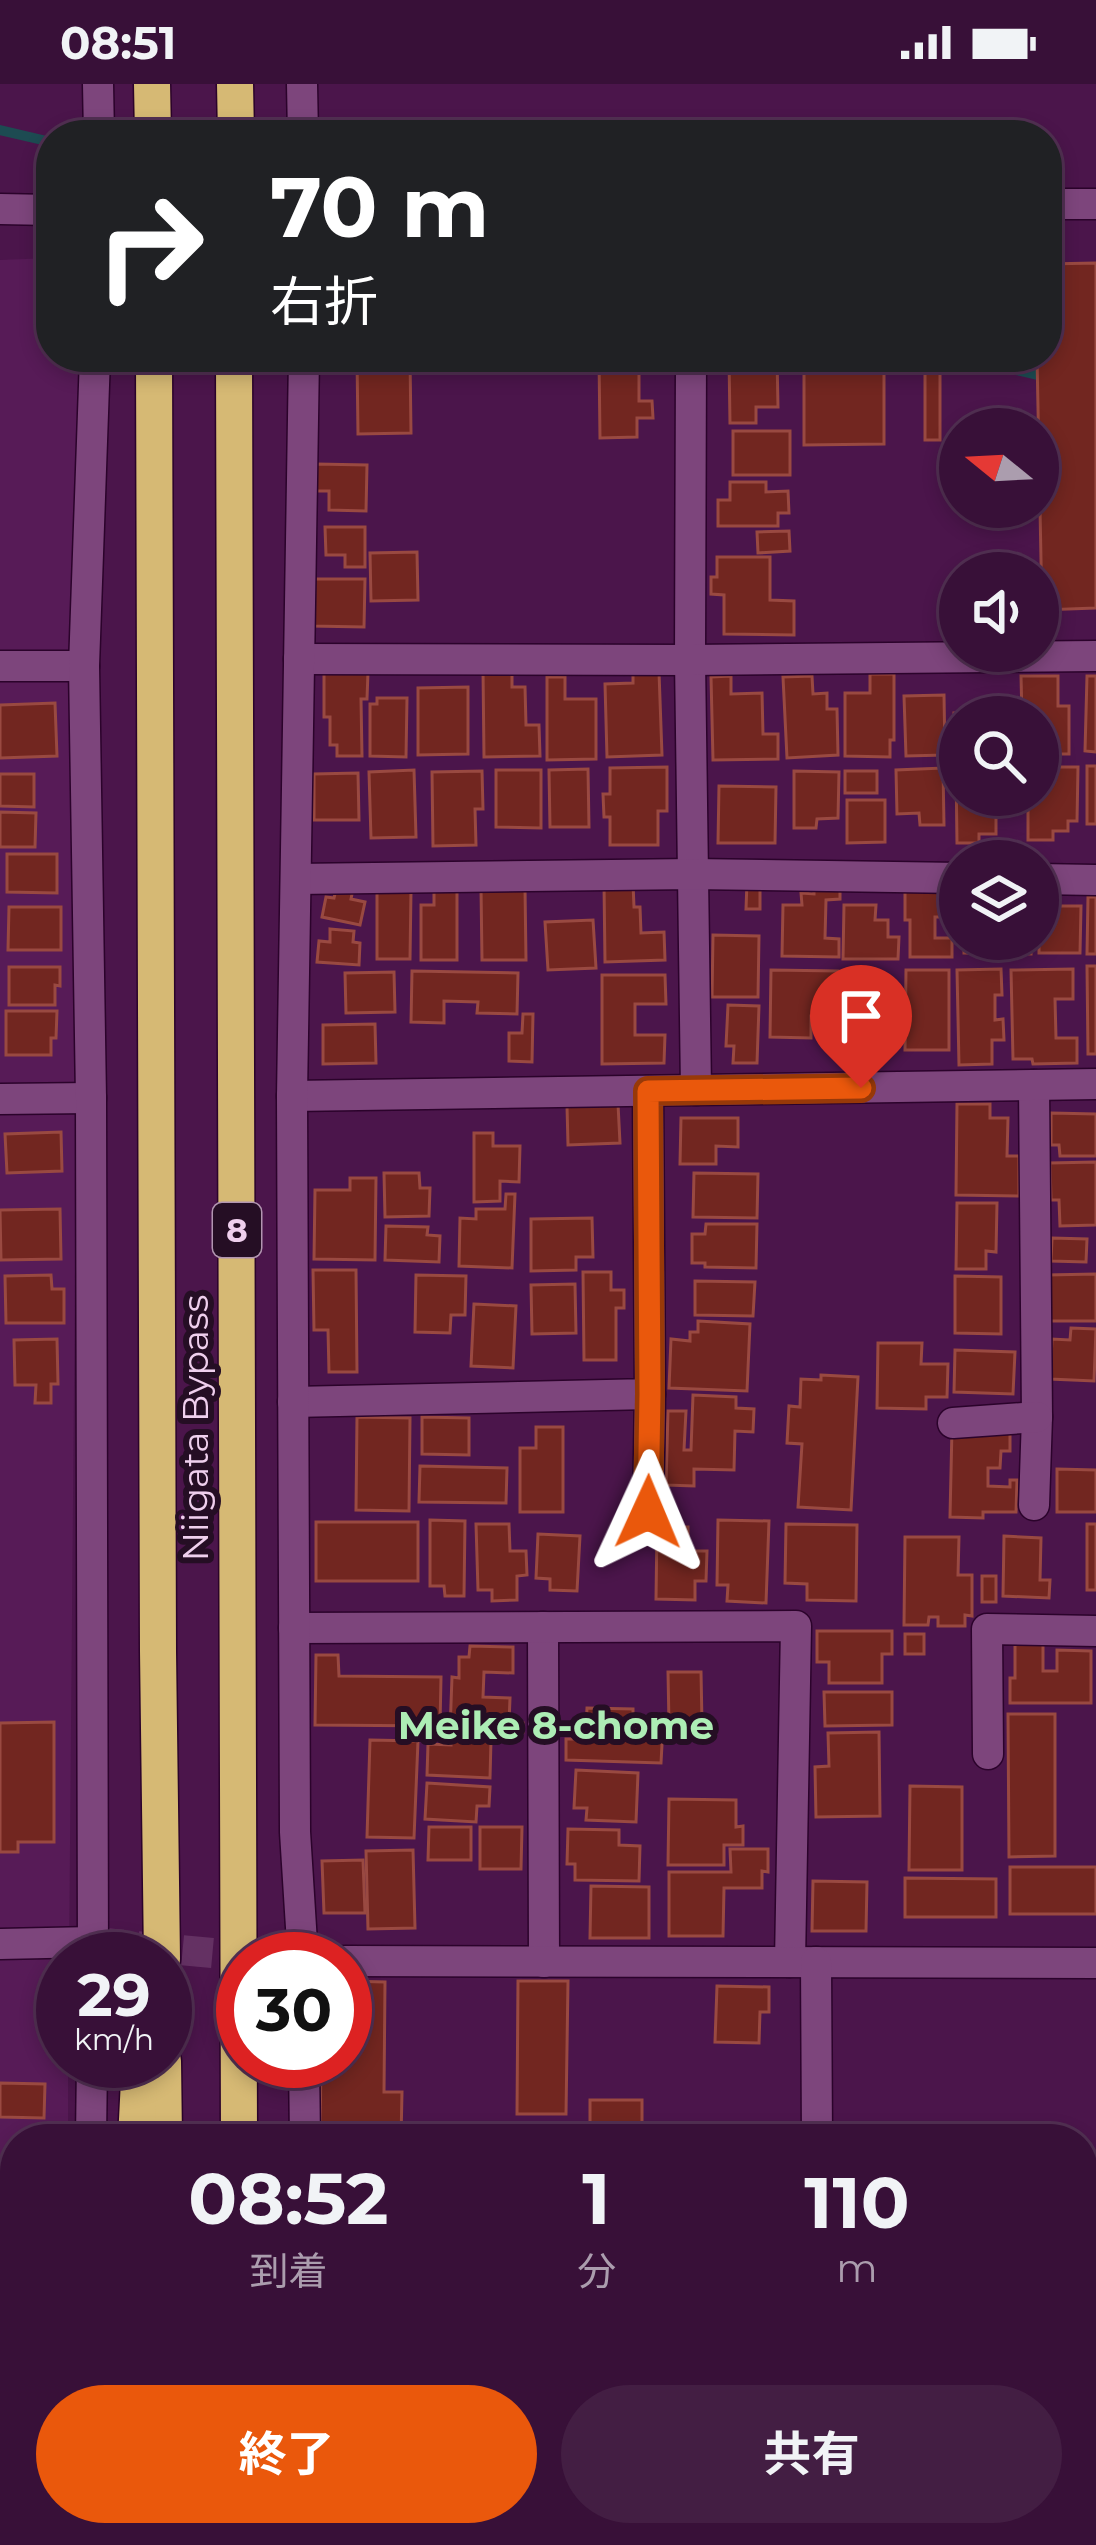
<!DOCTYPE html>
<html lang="ja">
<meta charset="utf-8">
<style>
body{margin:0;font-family:Montserrat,"Noto Sans JP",sans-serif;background:#431e43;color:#f1f3f6;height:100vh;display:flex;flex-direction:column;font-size:45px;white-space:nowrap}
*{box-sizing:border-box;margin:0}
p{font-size:39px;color:#ab9dae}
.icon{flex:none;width:66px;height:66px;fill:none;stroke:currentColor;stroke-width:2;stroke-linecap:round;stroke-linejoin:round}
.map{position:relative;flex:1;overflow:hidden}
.sheet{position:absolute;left:0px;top:2040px;width:1098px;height:423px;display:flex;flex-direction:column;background:#381038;border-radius:48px 48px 0 0;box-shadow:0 6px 18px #0003,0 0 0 3px #523053}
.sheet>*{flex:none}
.top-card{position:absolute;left:36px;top:36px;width:1026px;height:252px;border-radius:48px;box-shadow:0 6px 18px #0003,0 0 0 3px #523053;background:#202124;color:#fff;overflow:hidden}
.needle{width:78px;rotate:288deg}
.controls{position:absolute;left:939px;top:324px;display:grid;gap:24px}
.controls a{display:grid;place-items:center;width:120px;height:120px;border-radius:50%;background:#381038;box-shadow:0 6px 18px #0003,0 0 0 3px #523053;font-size:60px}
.speed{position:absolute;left:36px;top:1848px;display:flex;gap:24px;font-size:60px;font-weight:700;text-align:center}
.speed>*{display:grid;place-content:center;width:156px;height:156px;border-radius:50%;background:#381038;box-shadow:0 6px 18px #0003,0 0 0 3px #523053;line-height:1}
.speed small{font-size:30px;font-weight:400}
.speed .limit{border:18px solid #d22;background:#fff;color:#111}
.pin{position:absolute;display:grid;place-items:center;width:102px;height:102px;color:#fff;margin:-123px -51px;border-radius:50% 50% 50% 0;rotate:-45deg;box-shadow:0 0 12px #0007}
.pin .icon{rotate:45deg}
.me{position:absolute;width:132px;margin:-66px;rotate:1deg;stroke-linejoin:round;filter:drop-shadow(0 0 9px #0008)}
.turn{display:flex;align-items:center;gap:42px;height:252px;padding:0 36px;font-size:54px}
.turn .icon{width:156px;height:156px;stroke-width:2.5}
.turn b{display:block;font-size:84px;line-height:102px}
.eta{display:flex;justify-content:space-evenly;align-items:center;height:204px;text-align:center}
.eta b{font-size:72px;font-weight:700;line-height:84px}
.action{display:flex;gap:24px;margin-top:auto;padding:24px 36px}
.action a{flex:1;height:138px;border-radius:72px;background:#ea580c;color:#fff;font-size:48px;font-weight:700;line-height:138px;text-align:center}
.action a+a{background:#431e43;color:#f1f3f6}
.status{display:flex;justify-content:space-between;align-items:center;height:84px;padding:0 60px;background:#381038;direction:ltr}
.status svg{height:33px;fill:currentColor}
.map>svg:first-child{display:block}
.built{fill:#571b57}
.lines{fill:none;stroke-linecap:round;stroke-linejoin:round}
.stream{stroke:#1d4b52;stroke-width:10}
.building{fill:#722620;stroke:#994941;stroke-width:3}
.street-tunnel{stroke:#643163;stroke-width:30;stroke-dasharray:30 15;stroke-linecap:butt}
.street-casing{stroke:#2b032b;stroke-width:33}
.secondary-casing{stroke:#2b032b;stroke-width:33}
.highway-casing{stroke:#2b032b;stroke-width:39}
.street{stroke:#7d457c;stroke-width:30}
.secondary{stroke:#7d457c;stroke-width:30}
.highway{stroke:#d6b974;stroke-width:36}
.route-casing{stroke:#983908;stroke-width:30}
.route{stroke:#ea580c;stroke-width:21}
.labels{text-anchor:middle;stroke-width:12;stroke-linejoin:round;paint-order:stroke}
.shield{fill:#250e24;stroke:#b295b1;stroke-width:3}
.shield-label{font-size:33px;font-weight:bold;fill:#efcfed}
.street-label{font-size:36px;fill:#efcfed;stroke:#250e24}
.neighbourhood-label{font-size:39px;font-weight:bold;fill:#adedb5;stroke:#250e24}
</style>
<div class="status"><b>08:51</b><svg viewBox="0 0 49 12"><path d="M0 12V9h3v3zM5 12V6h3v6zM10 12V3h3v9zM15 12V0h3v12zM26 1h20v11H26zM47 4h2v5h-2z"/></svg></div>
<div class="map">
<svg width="1096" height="2461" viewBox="0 0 1096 2461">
<rect width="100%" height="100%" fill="#4b154b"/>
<!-- built -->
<path class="built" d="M51 174V273H83L69 1875H63V1977H68V2055H15V2448H64V2461H0V176Z"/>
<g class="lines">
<!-- stream -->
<g class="stream">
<path d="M0 46 51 58"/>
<path d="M962 273 1046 293"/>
</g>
</g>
<!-- building -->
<g class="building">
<path d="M1096 179V524L1042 526 1037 273H1047V180Z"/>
<path d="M357 273H410L411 349 358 350Z"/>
<path d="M599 273H657V282H639V317H652L653 334H637V353L600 354Z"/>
<path d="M729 273H777L778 323H756V339H730Z"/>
<path d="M804 273H884V360L804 361Z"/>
<rect x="925" y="273" width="15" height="83"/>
<rect x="733" y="347" width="57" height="44"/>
<path d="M316 380 367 381 366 427 329 426V407H316Z"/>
<path d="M730 398H766V408L788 407 789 429H778V442H718V416H730Z"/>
<path d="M325 443H365V483H345V471H326Z"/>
<path d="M789 447 790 467 758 469 757 448Z"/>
<path d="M417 468 418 516 371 517 370 469Z"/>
<path d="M717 473H770V516L794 517V551L724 550V511L711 510V493H717Z"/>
<path d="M313 495H365L364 543 312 542Z"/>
<path d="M512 585V603H525L526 641H539L540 672 484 673 483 586Z"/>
<path d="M368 588 367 615H361L362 672H337V661H330V633H324V589Z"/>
<path d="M659 588 662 671 607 673 605 600 633 599V589Z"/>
<path d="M870 590H894V656H890V673L845 672V609H870Z"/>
<path d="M731 592V610L762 609 763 650H778V675L713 676 711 593Z"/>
<path d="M812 592 813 610 827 609V625H837L838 671 787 674 783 593Z"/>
<path d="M1021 592H1058V622H1069V670H1038V633H1022Z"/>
<path d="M1087 592H1096V668L1085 667Z"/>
<path d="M547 593H565V615H596V675L547 676Z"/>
<path d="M468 603V670L418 671V604Z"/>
<path d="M944 611 945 671 906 672 904 612Z"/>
<path d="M377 614H407L406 673 370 672V620H377Z"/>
<path d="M55 619 57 672 0 674V621Z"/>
<path d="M986 628V633H960V672H955L954 629Z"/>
<rect x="1087" y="682" width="9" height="58"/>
<path d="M667 683V727H658V761H610V733H604L603 710H610V684Z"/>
<path d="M1038 683H1078L1077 737H1068V747H1053V756H1028V711H1038Z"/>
<path d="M943 684 944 741H920L919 729 897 730 896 686Z"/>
<path d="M956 684H960V711H996V750H979V759H957Z"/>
<path d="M588 685 589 743H550L549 686Z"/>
<path d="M414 686 416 753 371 754 369 688Z"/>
<path d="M496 686H541V744L496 743Z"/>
<path d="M482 687 483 725H475L476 761 433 762 432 688Z"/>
<path d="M794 687 839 688 838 734 817 735 816 744H794Z"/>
<rect x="845" y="687" width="32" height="22"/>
<path d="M358 689 359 736H314V690Z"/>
<path d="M0 690H34V723L0 722Z"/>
<path d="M719 702 776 703 775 759H718Z"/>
<path d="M847 716H885V758L847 759Z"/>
<path d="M0 728 36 729 35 763H0Z"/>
<path d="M7 770H57V809L7 808Z"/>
<path d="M814 797H840V815L826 816 825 854 839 855V873L782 872 783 821H802L801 809 814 810Z"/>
<path d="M747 798H760V825H746Z"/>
<path d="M633 799 634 823H640L641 849 664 848 665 876 605 878 604 800Z"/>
<path d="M953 799V833H935V854H952V873H910V836H905V800Z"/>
<path d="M337 801 353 805 351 815 365 818 360 841 322 833 326 813 334 814Z"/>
<path d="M481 804H525L526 876H482Z"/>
<path d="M457 805V876H421V821H434V806Z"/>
<path d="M377 807H411L410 875H377Z"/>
<path d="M1088 813H1096V870H1087Z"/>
<path d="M844 821H876L875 836H888V853H899L898 875H843Z"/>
<path d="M1039 822H1081L1080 869H1039Z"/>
<path d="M9 823H61V866H8Z"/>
<path d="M593 836 596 884 548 886 545 838Z"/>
<path d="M330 845 354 847 353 858 360 859 359 881 317 878 319 857 330 858Z"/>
<path d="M713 851 759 852 758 913H712Z"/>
<path d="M964 855H1031V870L964 869Z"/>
<path d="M1087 882H1096V970H1088Z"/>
<path d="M9 883H60V902L55 901V921H9Z"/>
<path d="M1001 885 1002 911H995V936L1003 935 1004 956H992V980L959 981 957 886Z"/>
<path d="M1073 885V915H1055L1056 954H1077V979L1033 980 1032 975H1013L1011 886Z"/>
<path d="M771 886 838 887 837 932H811V954L770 953Z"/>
<path d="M906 886H949V966H905Z"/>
<path d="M412 887 518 889 517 930 477 929 478 918 444 917V939L411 938Z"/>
<path d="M394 888 395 928 346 929 345 889Z"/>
<path d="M881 888V932H846V893H861L862 889Z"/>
<path d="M602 891H665L666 920H635V951H665L664 979 602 980Z"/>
<path d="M728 921 759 922 757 979H733L734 962H726Z"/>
<path d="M6 927H57L56 954H51V971H6Z"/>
<path d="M523 930H533L532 978 509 977V949H522Z"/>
<path d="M375 940 376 979 323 980V941Z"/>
<path d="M618 1020 620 1059 568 1061 567 1022Z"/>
<path d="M957 1020H990V1034H1008L1007 1072H1019V1112L956 1111Z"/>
<path d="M1051 1029 1096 1030V1072H1060L1059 1061H1051Z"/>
<path d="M681 1034H738V1063L716 1062V1080H680Z"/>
<path d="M61 1048 62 1087 7 1089 5 1050Z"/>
<path d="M474 1049H493V1062H520L519 1098 500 1097V1117L474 1118Z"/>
<path d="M1096 1078V1141L1060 1142 1059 1116H1051L1050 1079Z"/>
<path d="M384 1089H419L420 1104H430L429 1132 385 1133Z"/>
<path d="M694 1089 758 1090 757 1134 693 1133Z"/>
<path d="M350 1094H376L375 1176 314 1175 315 1106H350Z"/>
<path d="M506 1110H515L512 1184 459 1182 460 1134 476 1135V1125H505Z"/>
<path d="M957 1119H997L996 1168 986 1167V1185H956Z"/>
<path d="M60 1125 61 1175 1 1176 0 1126Z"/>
<path d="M592 1134 593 1173H576V1186L531 1187V1135Z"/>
<path d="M706 1140H757L756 1184 705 1183V1179H692V1150H705Z"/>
<path d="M386 1142 428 1143 427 1151 440 1152 439 1178 385 1176Z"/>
<path d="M1052 1154 1087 1155 1086 1178 1051 1177Z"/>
<path d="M313 1186H356L357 1288H329L328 1246H314Z"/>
<path d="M583 1188H611V1206H624V1224H616V1276H584Z"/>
<path d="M1096 1190V1237H1047V1191Z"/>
<path d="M51 1191 52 1205H64V1239H6L5 1192Z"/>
<path d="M416 1191 466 1192 465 1231H451L450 1249 415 1248Z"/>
<path d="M955 1192 1001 1193V1250L955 1249Z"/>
<path d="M695 1197 755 1198 753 1232 695 1231Z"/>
<path d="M575 1200 576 1249 532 1250 531 1201Z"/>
<path d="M474 1220 516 1222 513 1284 471 1282Z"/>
<path d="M698 1237 750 1240 747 1307 669 1304 671 1255 690 1257V1248H698Z"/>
<path d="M1071 1244 1096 1245 1094 1297 1050 1295 1052 1255 1070 1256Z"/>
<path d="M57 1255 58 1300H51V1319H35L36 1301H15L14 1256Z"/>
<path d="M878 1259H922L921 1280H948L947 1313H926V1325L877 1324Z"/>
<path d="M955 1266 1015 1268 1013 1310 954 1308Z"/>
<path d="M821 1291 858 1293 851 1426 798 1423 802 1360 787 1359 789 1322 800 1323 801 1295 821 1296Z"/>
<path d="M693 1311 736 1313V1324L754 1325 753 1348 735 1347 734 1386 694 1385V1402L666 1401 668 1327H686L684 1366H691Z"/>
<path d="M357 1333 410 1334 409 1427 356 1426Z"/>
<path d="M422 1333 469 1334V1371L422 1370Z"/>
<path d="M536 1343H563V1428H520V1364H536Z"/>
<path d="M952 1344 1010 1345V1367H1001L1000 1384H988V1402L1010 1403V1396H1017L1016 1428H983V1434L950 1433Z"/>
<path d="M420 1382 507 1384 506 1419 419 1418Z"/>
<path d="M1057 1385 1096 1386V1428H1057Z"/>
<path d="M430 1436 465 1437 464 1512H445L444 1502H430Z"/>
<path d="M718 1436 769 1437 766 1519 727 1517 728 1501H717Z"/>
<rect x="316" y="1438" width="102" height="59"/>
<path d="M476 1440H509L510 1467H526L527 1491 517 1492V1516L492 1517V1506H478Z"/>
<path d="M786 1440 857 1441 856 1517 807 1516V1500L785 1499Z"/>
<rect x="1087" y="1440" width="9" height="66"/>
<path d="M657 1443H688V1467H707L706 1497H695V1516L656 1515Z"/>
<path d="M538 1450 580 1452 577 1507 550 1506V1495L536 1494Z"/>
<path d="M1004 1452 1041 1454 1040 1496H1050L1049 1514 1003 1512Z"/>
<path d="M905 1453H959L958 1491H972V1532L965 1531V1542H938V1533H929L928 1541H904Z"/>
<rect x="982" y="1492" width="14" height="26"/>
<path d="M817 1547H892V1570H882V1599H829V1578H817Z"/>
<rect x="905" y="1550" width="19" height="20"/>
<path d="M1015 1556H1043V1587H1057V1566L1091 1567V1619H1010V1594H1015Z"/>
<path d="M470 1562 513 1563V1589L484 1588 483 1613 510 1614 509 1639H523V1648L450 1647 452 1593 459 1594V1573H469Z"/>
<path d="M316 1571H338L339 1592 441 1593 440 1642 315 1641Z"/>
<path d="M668 1588H701L702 1639 669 1640Z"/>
<path d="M824 1608H892V1641L825 1642Z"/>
<path d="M587 1624 633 1625V1650H640V1641L663 1642 661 1679 566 1676V1655H577V1645H586Z"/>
<path d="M1008 1630H1055V1772L1009 1773Z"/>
<path d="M54 1638V1758H18V1768H0V1639Z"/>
<path d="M879 1648 880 1732 816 1733 815 1683 829 1682 828 1649Z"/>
<path d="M451 1654 491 1656 490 1694 427 1691 428 1660 451 1661Z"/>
<path d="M370 1656 418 1657 414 1754 367 1753Z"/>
<path d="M576 1686 638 1689 636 1738 586 1736 587 1724H574Z"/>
<path d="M427 1699 490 1703 489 1722H477L476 1738 425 1735Z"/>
<path d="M910 1702 962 1703V1786H909Z"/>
<path d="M669 1715 736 1716V1743L743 1742V1761H724V1781H668Z"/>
<path d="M429 1743H471V1776H428Z"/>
<path d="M480 1743H522L521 1785H480Z"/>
<path d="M568 1745 619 1746V1761L640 1762 639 1797 575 1796V1780H567Z"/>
<path d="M730 1765H768V1788L762 1787V1804H724L723 1852H669V1788H731Z"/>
<path d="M413 1766 415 1844 368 1845 366 1767Z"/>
<path d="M363 1776 365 1829H324L322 1777Z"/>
<rect x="1010" y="1783" width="86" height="47"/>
<path d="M905 1794 996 1795V1833H905Z"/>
<path d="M813 1797 867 1798 866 1847H812Z"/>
<path d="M591 1802 649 1803V1854H590Z"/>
<path d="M345 1897 385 1898 384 2008H402L401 2055H320L321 1977H345Z"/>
<path d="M518 1897H568L566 2030H517Z"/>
<path d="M717 1902 769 1903V1928H760L759 1959 715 1958Z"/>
<path d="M0 1999 45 2000 44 2034 0 2033Z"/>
<rect x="590" y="2016" width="52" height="39"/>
<rect x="515" y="2046" width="47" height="9"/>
<path d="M0 2421 15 2423V2444L0 2442Z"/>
<path d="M438 2448H475V2461H439Z"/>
<path d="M496 2448H772L773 2461H497Z"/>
</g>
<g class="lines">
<!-- street-tunnel -->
<path class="street-tunnel" d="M93 1858 277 1875"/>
<defs>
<g id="street">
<path d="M98 0 99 51"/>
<path d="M302 0 303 51"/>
<path d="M691 273 690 576 696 1006"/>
<path d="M299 575 690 576 1096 572"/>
<path d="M0 582H84"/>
<path d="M296 795 693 790 960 794"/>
<path d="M1038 795 1096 796"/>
<path d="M1034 1001 1037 1333 1034 1421"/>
<path d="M292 1012 1096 1000"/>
<path d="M0 1015 91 1014"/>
<path d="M293 1318 650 1310 648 1007"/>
<path d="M953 1339 1037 1333"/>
<path d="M648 1428 650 1310"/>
<path d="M543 1543 544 1878"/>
<path d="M294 1544 796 1542 790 1878"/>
<path d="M988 1670 987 1545 1096 1547"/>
<path d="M0 1860 93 1858"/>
<path d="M93 1875 91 1014 84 582 95 273"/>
<path d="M303 1875 295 1748 292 1012 304 273"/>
<path d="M345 1877 1096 1879"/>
<path d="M816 1878 817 2055"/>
<path d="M304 1977 305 2055"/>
<path d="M91 2055 92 1977"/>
<path d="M317 2448 318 2461"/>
<path d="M87 2461V2448"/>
</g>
<g id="secondary">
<path d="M1047 120H1096"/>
<path d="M0 125 51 126"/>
</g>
<g id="highway">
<path d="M152 0 153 51"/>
<path d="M235 0 236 51"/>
<path d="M154 273 158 1567 162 1875"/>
<path d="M234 273 239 2055"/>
<path d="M163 1977 164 2055"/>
<path d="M136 2055 140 1977"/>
<path d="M170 2448V2461"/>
<path d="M273 2448V2461"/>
<path d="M125 2461 126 2448"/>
<path d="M237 2461V2448"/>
</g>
</defs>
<!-- street casing -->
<use href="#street" class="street-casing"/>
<!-- secondary casing -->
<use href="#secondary" class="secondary-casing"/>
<!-- highway casing -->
<use href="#highway" class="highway-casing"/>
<!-- street -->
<use href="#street" class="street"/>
<!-- secondary -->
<use href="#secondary" class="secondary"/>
<!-- highway -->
<use href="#highway" class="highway"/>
</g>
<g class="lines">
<defs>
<path id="route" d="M648 1428 650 1310 648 1007 861 1004"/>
</defs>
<!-- route casing -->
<use href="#route" class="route-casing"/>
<!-- route -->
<use href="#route" class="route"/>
</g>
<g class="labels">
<!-- shield labels -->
<rect class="shield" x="213" y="1119" width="48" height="54" rx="9"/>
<g class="shield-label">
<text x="237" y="1158">8</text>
</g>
<!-- street labels -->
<g class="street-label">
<text transform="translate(195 1344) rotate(-90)" y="13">Niigata Bypass</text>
</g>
<!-- neighbourhood labels -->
<g class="neighbourhood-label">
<text x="556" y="1655">Meike 8-chome</text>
</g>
</g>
</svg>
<div class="controls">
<a><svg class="needle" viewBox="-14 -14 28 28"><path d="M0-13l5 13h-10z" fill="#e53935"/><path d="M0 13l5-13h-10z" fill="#ab9dae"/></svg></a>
<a><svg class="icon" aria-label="sound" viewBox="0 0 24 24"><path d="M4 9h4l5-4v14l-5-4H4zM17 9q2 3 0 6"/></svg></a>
<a><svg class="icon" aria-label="search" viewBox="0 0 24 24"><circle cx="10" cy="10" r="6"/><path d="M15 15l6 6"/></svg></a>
<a><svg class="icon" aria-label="layers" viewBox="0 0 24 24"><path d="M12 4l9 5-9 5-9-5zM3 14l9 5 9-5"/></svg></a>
</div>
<div class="speed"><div>29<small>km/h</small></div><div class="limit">30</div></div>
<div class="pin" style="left:861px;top:1004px;background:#d93025"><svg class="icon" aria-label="arrive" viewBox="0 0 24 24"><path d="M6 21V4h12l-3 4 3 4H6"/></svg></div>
<svg class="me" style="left:648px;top:1428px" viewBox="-20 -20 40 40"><path d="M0-17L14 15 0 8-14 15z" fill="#ea580c" stroke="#fff" stroke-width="4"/></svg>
<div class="top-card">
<div class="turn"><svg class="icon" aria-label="right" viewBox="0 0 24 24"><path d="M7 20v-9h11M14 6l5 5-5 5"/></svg><div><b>70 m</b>右折</div></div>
</div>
<section class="sheet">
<div class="eta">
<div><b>08:52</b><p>到着</p></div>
<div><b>1</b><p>分</p></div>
<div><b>110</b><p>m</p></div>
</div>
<div class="action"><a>終了</a><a>共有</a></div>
</section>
</div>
